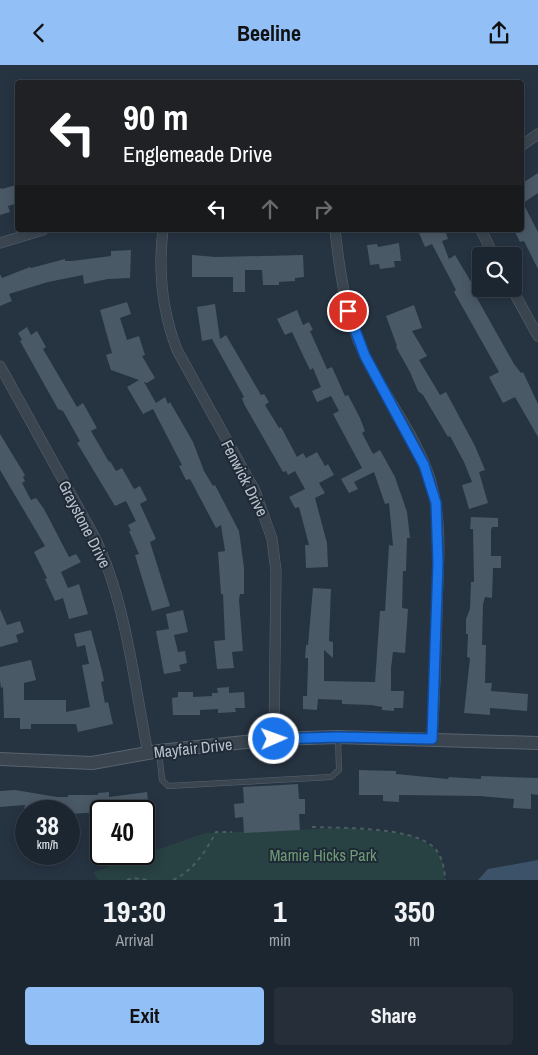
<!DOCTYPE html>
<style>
body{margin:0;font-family:"Archivo Narrow",sans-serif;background:#252e39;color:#f1f3f6;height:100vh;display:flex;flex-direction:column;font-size:19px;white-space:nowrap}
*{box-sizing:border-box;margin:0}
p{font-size:16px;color:#a0a5ab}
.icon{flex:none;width:28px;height:28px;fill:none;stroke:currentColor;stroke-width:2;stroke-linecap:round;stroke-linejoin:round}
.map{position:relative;height:815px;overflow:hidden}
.details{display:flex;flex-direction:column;background:#1c2631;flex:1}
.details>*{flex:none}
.hud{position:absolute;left:15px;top:15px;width:509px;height:152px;border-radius:5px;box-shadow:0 2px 12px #0003,0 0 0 1px #3a434d;background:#202124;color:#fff;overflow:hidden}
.tools{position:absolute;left:472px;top:182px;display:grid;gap:10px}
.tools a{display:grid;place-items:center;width:50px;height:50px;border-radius:5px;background:#1c2631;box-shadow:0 2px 12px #0003,0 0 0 1px #3a434d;font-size:25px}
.speed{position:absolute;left:15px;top:735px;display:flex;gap:10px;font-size:25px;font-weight:700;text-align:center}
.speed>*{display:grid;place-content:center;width:65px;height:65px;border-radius:50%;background:#1c2631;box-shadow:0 2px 12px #0003,0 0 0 1px #3a434d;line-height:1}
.speed small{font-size:12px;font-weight:400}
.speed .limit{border:2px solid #111;border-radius:8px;background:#fff;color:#111}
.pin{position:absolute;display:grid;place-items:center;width:42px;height:42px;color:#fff;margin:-21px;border:2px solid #fff;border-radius:50%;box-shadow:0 1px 5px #0007}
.me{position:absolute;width:55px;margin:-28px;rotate:88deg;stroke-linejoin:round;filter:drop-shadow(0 0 4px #0008)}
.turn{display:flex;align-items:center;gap:18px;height:105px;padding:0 25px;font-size:22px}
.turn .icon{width:65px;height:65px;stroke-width:2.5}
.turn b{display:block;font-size:35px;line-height:42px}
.lanes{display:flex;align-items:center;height:48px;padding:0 25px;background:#0003;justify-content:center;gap:25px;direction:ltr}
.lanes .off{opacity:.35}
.eta{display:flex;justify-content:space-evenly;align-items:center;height:85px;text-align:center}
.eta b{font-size:30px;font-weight:800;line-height:35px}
.primary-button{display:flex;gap:10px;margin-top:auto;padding:10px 25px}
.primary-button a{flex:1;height:58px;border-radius:5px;background:#91bff6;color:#111;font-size:20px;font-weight:800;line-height:58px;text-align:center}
.primary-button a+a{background:#252e39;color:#f1f3f6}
header{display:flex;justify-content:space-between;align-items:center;height:65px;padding:0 25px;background:#91bff6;color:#111;font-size:22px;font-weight:800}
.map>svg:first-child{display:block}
.green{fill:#284142}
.water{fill:#3c5269}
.building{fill:#4a5966}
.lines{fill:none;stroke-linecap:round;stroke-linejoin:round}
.service-casing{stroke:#58636e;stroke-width:6}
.minor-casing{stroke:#58636e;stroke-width:11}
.tertiary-casing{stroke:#58636e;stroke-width:14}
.path{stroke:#475d5e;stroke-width:2;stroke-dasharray:4 4;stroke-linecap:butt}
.service{stroke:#3a4550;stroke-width:5}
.minor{stroke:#3a4550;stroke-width:10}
.tertiary{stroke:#3a4550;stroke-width:12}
.route-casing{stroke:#114b97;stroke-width:12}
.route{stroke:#1a73e8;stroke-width:9}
.labels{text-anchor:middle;stroke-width:4;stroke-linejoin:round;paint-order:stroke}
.street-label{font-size:16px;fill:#b7c0cb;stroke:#1f2a36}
.park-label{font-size:16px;fill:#6f9b76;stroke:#1f2a36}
</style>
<header><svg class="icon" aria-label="back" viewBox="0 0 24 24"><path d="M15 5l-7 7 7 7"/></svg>Beeline<svg class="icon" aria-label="share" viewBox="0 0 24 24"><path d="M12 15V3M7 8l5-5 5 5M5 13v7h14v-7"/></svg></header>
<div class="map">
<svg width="538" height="815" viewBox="0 0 538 815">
<rect width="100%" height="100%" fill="#263341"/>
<!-- green -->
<path class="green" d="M349 763C386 768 447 763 445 815H98L93 807 205 768Z"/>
<!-- water -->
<path class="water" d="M538 795V815H478L488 804Z"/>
<!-- building -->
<g class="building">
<path d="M538 108V128L523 138 538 167V204L524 176 520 177 514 165H521V119Z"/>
<path d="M16 120 18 138 8 141 10 147 0 150V123L2 124Z"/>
<path d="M426 165H445L448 174 442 176 449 194 455 190 476 225 473 226 514 299 521 308 523 307 538 339V372L515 332 503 338 489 312 499 307 454 227 456 225 432 179 425 182 419 168Z"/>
<path d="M399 178 401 196H394L395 202 380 204 379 199 370 200 367 180 377 179 378 182Z"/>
<path d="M131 185 130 213 108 214 84 219 83 210 48 217 9 229 12 236 0 241V209L2 213 30 202 31 203 65 194V196H72L111 191V186Z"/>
<path d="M192 190 216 192 303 190 304 212 295 213V216L279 217V220H263L262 205H245V227H233V212H192Z"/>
<path d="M127 237 131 249 120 253 127 275 139 271 145 290 142 291 155 313 147 318 144 317 156 338 165 332 168 339 170 337 193 377 204 406 213 421 215 420 239 466 244 503V529H240L239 535 243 586 232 587 234 603 217 604 214 576 225 575 223 529H221L218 487 225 486 221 460 216 463 190 414 186 415 179 401 182 400 153 344 143 349 127 322 139 315 111 305 106 290 112 288 100 245Z"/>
<path d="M215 239 220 274 226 270 261 330 264 329 269 337 265 340 279 363 281 362 297 392 303 388 306 393 317 387 325 401 328 399 334 410 319 418 325 428 315 433 327 478 328 502 306 503 305 480H309L299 442 295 443 289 432 305 424 295 406 288 410 286 406 283 407 244 339 242 333 244 332 212 274 202 276 197 242Z"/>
<path d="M414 240 422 263 412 266 427 291 419 295 440 330 446 327 475 381 485 405 479 407 488 438 469 444 462 420 472 417 464 397 450 371 448 372 423 330 418 326 410 307 396 282 397 281 386 251Z"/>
<path d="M297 245 303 260 309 257 313 265 310 266 327 304 332 302 345 331 348 330 360 353 365 366 362 368 373 389 380 385 395 412 407 447 410 473H407L406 506H403L402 543 408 544 405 588 393 587 391 603V626H404L403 643H394V646L382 645V642L371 640 342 639V635L318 634 317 645 303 644V631H307L308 599V593H305L306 580H308L313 523 331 524 329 576 333 577V593L324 585V616L375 617 380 546H385L389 480 393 481 389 438 385 439 374 407 354 417 358 424 349 428 341 414 362 403 333 349 339 346 331 331 317 337 312 326 321 322 313 303 310 305 292 267 285 270 277 254Z"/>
<path d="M27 262 31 270 37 266 46 282 43 284 77 342 83 338 97 363 91 366 109 397 110 396 116 406 122 403 134 424 140 421 147 435 140 439 156 474 150 477 170 541 152 546 135 490 139 489 129 466H131L128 460 136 456 126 436 115 441 77 378 80 376 63 346 58 344 20 276 22 275 18 268Z"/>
<path d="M0 369 25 410 23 412 25 416 22 418 31 435 36 433 44 444 69 492 76 489 81 497 61 507 68 523 79 519 88 549 69 554 63 533 55 536 45 514 47 513 34 487 45 481 0 405Z"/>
<path d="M471 452 498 453V462H492L491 465V491H501V503H493L492 533 485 532 483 539 482 580H486L485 618H492L491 626 528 629 527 646 490 643V650L464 648 470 593 467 592 468 569H466V554L470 544 471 517H474L473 464H470Z"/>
<path d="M0 544 7 560 20 556 24 567 16 570 18 577 0 582Z"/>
<path d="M183 545 188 567 174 570 178 587 185 586 187 598 179 600 181 606 164 609 156 566 169 564 166 549Z"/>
<path d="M91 565 102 606 104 616 101 617 105 638 108 637 113 659 78 667 76 659H31V664H20V653H4L3 622 1 623 0 616V602L31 595 36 615 24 618V635H66V647L90 642 82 600 89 599 85 580 77 582 74 569Z"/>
<path d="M229 622V628L244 627 245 643H235L236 647 218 648V644L200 645V650H173L172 633 178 632V627H193V632L212 631V628H218L217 623Z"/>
<path d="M359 705 396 706V709L448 714 449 712 481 714V711L538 713V730L531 729V744L513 743 514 734 480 731 399 730V737L383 736V730H359Z"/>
<path d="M298 719 299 734H305V749H299L300 765 244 768 243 752 235 753 234 739 244 738 243 722Z"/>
<path d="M15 725 57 732H68V730H98V728L109 727V732L147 727 149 744 69 749V746H32L24 744 25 740 0 742V726Z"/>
</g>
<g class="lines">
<defs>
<path id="service" d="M159 686 162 715 168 721 331 712 339 705 338 672"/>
<g id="minor">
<path d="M521 81 538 69"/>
<path d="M163 165C158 206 162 246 177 285L255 426 272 474 276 506 274 674"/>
<path d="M335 165C340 209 346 253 366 293 386 334 418 373 431 417 443 459 438 503 437 545 436 588 435 631 432 674"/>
<path d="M481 165 494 191"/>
<path d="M0 178 43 165"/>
<path d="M512 224 538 271"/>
<path d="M0 301 94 471C126 535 134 618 148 688"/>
</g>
<path id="tertiary" d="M0 694 92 698 159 686 274 674 338 672 538 678"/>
</defs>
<!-- service casing -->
<use href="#service" class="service-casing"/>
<!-- minor casing -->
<use href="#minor" class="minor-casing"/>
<!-- tertiary casing -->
<use href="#tertiary" class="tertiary-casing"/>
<!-- path -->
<g class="path">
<path d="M312 762C342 763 408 762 431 780 441 787 445 803 445 815"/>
<path d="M127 815 133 813 149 815"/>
<path d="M173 815C193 806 206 786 216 767H232"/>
</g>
<!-- service -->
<use href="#service" class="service"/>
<!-- minor -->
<use href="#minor" class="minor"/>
<!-- tertiary -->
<use href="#tertiary" class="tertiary"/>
</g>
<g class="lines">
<defs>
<path id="route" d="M274 674 338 672 432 674 438 498 436 438 424 400 365 291 348 246"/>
</defs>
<!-- route casing -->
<use href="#route" class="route-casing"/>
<!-- route -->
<use href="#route" class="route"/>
</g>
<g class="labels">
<!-- street labels -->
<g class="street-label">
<text transform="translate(245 413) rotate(63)" y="6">Fenwick Drive</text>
<text transform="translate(85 459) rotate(63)" y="6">Graystone Drive</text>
<text transform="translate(193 683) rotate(-6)" y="6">Mayfair Drive</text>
</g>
<!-- park labels -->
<g class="park-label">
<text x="323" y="796">Mamie Hicks Park</text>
</g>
</g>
</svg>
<div class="tools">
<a><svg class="icon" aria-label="search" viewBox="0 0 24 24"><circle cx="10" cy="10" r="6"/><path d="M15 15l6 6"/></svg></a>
</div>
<div class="speed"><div>38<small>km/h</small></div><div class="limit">40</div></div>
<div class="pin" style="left:348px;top:246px;background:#d93025"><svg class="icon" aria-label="arrive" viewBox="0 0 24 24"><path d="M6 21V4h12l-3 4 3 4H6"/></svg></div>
<svg class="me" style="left:274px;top:674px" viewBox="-20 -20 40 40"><circle r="17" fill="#1a73e8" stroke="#fff" stroke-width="3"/><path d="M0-11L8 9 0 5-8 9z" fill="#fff"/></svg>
<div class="hud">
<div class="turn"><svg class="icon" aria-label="left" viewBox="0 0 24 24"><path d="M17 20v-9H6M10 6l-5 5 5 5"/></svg><div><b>90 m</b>Englemeade Drive</div></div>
<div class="lanes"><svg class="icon" aria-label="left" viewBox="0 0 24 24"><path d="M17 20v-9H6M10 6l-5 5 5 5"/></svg><svg class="icon off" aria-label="ahead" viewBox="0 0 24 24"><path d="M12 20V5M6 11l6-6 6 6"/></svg><svg class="icon off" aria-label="right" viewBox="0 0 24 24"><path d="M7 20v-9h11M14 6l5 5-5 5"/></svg></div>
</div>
</div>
<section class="details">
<div class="eta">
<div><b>19:30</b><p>Arrival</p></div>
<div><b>1</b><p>min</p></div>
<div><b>350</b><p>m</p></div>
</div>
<div class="primary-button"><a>Exit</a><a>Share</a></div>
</section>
